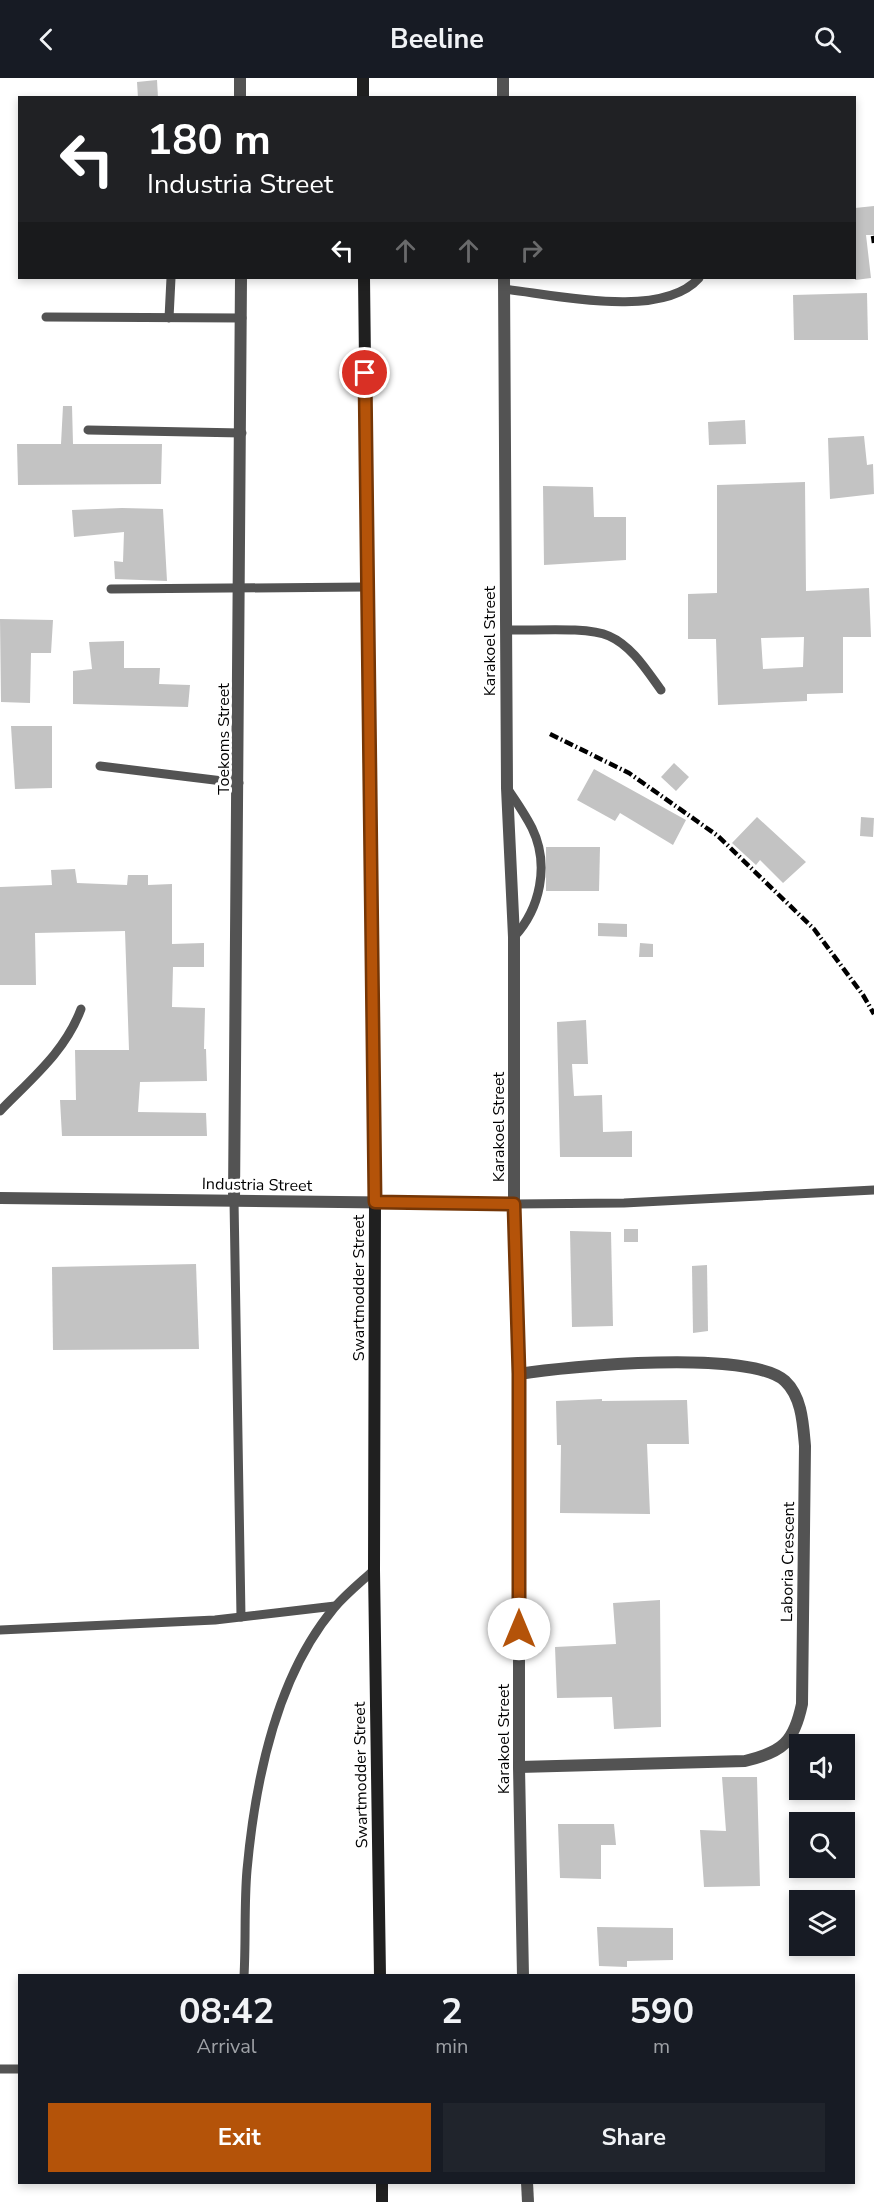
<!DOCTYPE html>
<style>
body{margin:0;font-family:"Nunito Sans",sans-serif;background:#20242c;color:#f1f3f6;height:100vh;display:flex;flex-direction:column;font-size:22px;white-space:nowrap}
*{box-sizing:border-box;margin:0}
p{font-size:20px;color:#9ea1a6}
.icon{flex:none;width:33px;height:33px;fill:none;stroke:currentColor;stroke-width:2;stroke-linecap:round;stroke-linejoin:round}
.map{position:relative;flex:1;overflow:hidden}
.sheet{position:absolute;left:18px;top:1896px;width:837px;height:210px;display:flex;flex-direction:column;background:#171b24;border-radius:0px;box-shadow:0 3px 9px #0003}
.sheet>*{flex:none}
.hud{position:absolute;left:18px;top:18px;width:838px;height:183px;border-radius:0px;box-shadow:0 3px 9px #0003;background:#202124;color:#fff;overflow:hidden}
.controls{position:absolute;left:789px;top:1656px;display:grid;gap:12px}
.controls a{display:grid;place-items:center;width:66px;height:66px;border-radius:0px;background:#171b24;box-shadow:0 3px 9px #0003;font-size:30px}
.pin{position:absolute;display:grid;place-items:center;width:51px;height:51px;color:#fff;margin:-26px;border:3px solid #fff;border-radius:50%;box-shadow:0 2px 6px #0007}
.me{position:absolute;width:66px;margin:-33px;rotate:0deg;stroke-linejoin:round;filter:drop-shadow(0 0 4px #0008)}
.turn{display:flex;align-items:center;gap:21px;height:126px;padding:0 30px;font-size:27px}
.turn .icon{width:78px;height:78px;stroke-width:2.5}
.turn b{display:block;font-size:42px;line-height:51px}
.lanes{display:flex;align-items:center;height:57px;padding:0 30px;background:#0003;justify-content:center;gap:30px;direction:ltr}
.lanes .off{opacity:.35}
.eta{display:flex;justify-content:space-evenly;align-items:center;height:102px;text-align:center}
.eta b{font-size:36px;font-weight:700;line-height:42px}
.primary-button{display:flex;gap:12px;margin-top:auto;padding:12px 30px}
.primary-button a{flex:1;height:69px;border-radius:0px;background:#b45309;color:#fff;font-size:24px;font-weight:700;line-height:69px;text-align:center}
.primary-button a+a{background:#20242c;color:#f1f3f6}
header{display:flex;justify-content:space-between;align-items:center;height:78px;padding:0 30px;background:#171b24;font-size:27px;font-weight:700}
.map>svg:first-child{display:block}
.building{fill:#c3c3c3;fill-rule:evenodd}
.lines{fill:none;stroke-linecap:round;stroke-linejoin:round}
.lane{stroke:#535353;stroke-width:9}
.street{stroke:#535353;stroke-width:12}
.secondary{stroke:#202020;stroke-width:12}
.rail{stroke:#000;stroke-width:4.5;stroke-dasharray:9 3 1.5 3;stroke-linecap:butt}
.route-casing{stroke:#753606;stroke-width:15}
.route{stroke:#b45309;stroke-width:10}
.labels{text-anchor:middle;stroke-width:6;stroke-linejoin:round;paint-order:stroke}
.street-label{font-size:16px;fill:#000;stroke:#fff}
</style>
<header><svg class="icon" aria-label="back" viewBox="0 0 24 24"><path d="M15 5l-7 7 7 7"/></svg>Beeline<svg class="icon" aria-label="search" viewBox="0 0 24 24"><circle cx="10" cy="10" r="6"/><path d="M15 15l6 6"/></svg></header>
<div class="map">
<svg width="874" height="2124" viewBox="0 0 874 2124">
<rect width="100%" height="100%" fill="#fff"/>
<!-- building -->
<g class="building">
<path d="M157 2 158 20H138L137 4Z"/>
<path d="M874 128V157H866L871 200 855 202V130Z"/>
<path d="M867 215 868 262H794L793 217Z"/>
<path d="M63 328H72L73 366H162L161 406 18 407 17 366H61Z"/>
<path d="M745 342 746 366 709 367 708 344Z"/>
<path d="M864 358 867 387 873 386 874 416 830 421 828 360Z"/>
<path d="M805 404 806 513 869 510 871 559H843V615L807 616V623L718 627 716 561H688V516L717 515V407ZM804 559 803 589 763 591 761 560Z"/>
<path d="M543 408 593 409 594 439H626V482L544 487Z"/>
<path d="M122 430 163 431 167 503 115 501 114 483 123 484 124 454 74 459 72 432Z"/>
<path d="M0 541 53 542 51 575H31L30 625 1 624Z"/>
<path d="M124 563V590H160L159 606 190 607 188 629 73 626V593L92 591 89 564Z"/>
<path d="M11 648H52V710L15 711Z"/>
<path d="M674 685 689 699 676 713 661 699Z"/>
<path d="M594 691 686 742 673 767 620 735 615 743 577 722Z"/>
<path d="M757 739 806 784 783 805 760 782 756 787 732 765Z"/>
<path d="M861 739 874 740 873 759 860 758Z"/>
<path d="M546 769H600L599 813H546Z"/>
<path d="M75 791 77 805 127 807 128 797H148V807L172 806V866L204 865V889H173L172 929 205 930 204 971H206L207 1003 140 1004 138 1034 206 1035 207 1058H62L60 1022H76L75 972H129L125 853 35 855 36 907H0V809L52 807 51 792Z"/>
<path d="M598 845 627 846V859L598 858Z"/>
<path d="M640 865 653 866V879H639Z"/>
<path d="M586 942 588 986H572L574 1018 602 1017 603 1054 632 1053V1079H560L557 944Z"/>
<rect x="624" y="1151" width="14" height="13"/>
<path d="M570 1153 611 1154 613 1248 572 1249Z"/>
<path d="M196 1186 199 1271 53 1272 52 1189Z"/>
<path d="M707 1187 708 1253 693 1255 692 1188Z"/>
<path d="M602 1321V1323L687 1322 689 1366H647L650 1436 560 1435 561 1367H557L556 1323Z"/>
<path d="M660 1522 661 1649 614 1651 612 1619 557 1620 555 1569 616 1566 613 1525Z"/>
<path d="M722 1699H757L760 1808 704 1809 700 1752 726 1753Z"/>
<path d="M558 1746H614L616 1767H601V1801L560 1800Z"/>
<path d="M597 1849 673 1850V1882L627 1883V1889L599 1888Z"/>
</g>
<g class="lines">
<!-- lane -->
<g class="lane">
<path d="M504 211C556 217 662 242 699 200"/>
<path d="M46 239 242 240"/>
<path d="M169 240 171 200"/>
<path d="M88 352 242 355"/>
<path d="M111 511 366 509"/>
<path d="M506 552C532 553 587 548 609 558 632 568 647 593 661 612"/>
<path d="M100 688 239 705"/>
<path d="M507 710C516 723 525 736 532 750 550 787 540 831 514 859"/>
<path d="M0 1033C31 1001 65 974 81 931"/>
<path d="M234 1122 241 1539"/>
<path d="M514 1126 624 1125 874 1112"/>
<path d="M0 1552 215 1542 335 1528"/>
<path d="M244 1898C246 1863 244 1827 247 1792 255 1704 276 1599 334 1530 346 1516 361 1504 374 1492"/>
<path d="M0 1991H20"/>
</g>
<!-- street -->
<g class="street">
<path d="M503 0V20"/>
<path d="M240 20V0"/>
<path d="M504 200 507 710 514 859V1126L519 1296V1689L523 1898"/>
<path d="M0 1120 514 1126"/>
<path d="M234 1122 241 200"/>
<path d="M519 1296C568 1288 750 1271 785 1303 802 1319 803 1346 805 1368L802 1626C794 1664 783 1674 745 1683L519 1689"/>
<path d="M527 2104 528 2124"/>
</g>
<!-- secondary -->
<g class="secondary">
<path d="M363 0V20"/>
<path d="M364 200 375 1124 374 1492 380 1898"/>
<path d="M382 2104V2124"/>
</g>
<!-- rail -->
<g class="rail">
<path d="M873 158 874 165"/>
<path d="M550 656 629 695 718 758 814 851 863 917 874 936"/>
</g>
</g>
<g class="lines">
<defs>
<path id="route" d="M365 295 375 1124 514 1126 519 1296V1551"/>
</defs>
<!-- route casing -->
<use href="#route" class="route-casing"/>
<!-- route -->
<use href="#route" class="route"/>
</g>
<g class="labels">
<!-- street labels -->
<g class="street-label">
<text transform="translate(489 563) rotate(-90)" y="6">Karakoel Street</text>
<text transform="translate(223 661) rotate(-90)" y="6">Toekoms Street</text>
<text transform="translate(498 1049) rotate(-90)" y="6">Karakoel Street</text>
<text transform="translate(257 1106) rotate(1)" y="6">Industria Street</text>
<text transform="translate(358 1210) rotate(-90)" y="6">Swartmodder Street</text>
<text transform="translate(787 1484) rotate(-89)" y="6">Laboria Crescent</text>
<text transform="translate(503 1661) rotate(-90)" y="6">Karakoel Street</text>
<text transform="translate(360 1697) rotate(-91)" y="6">Swartmodder Street</text>
</g>
</g>
</svg>
<div class="controls">
<a><svg class="icon" aria-label="sound" viewBox="0 0 24 24"><path d="M4 9h4l5-4v14l-5-4H4zM17 9q2 3 0 6"/></svg></a>
<a><svg class="icon" aria-label="search" viewBox="0 0 24 24"><circle cx="10" cy="10" r="6"/><path d="M15 15l6 6"/></svg></a>
<a><svg class="icon" aria-label="layers" viewBox="0 0 24 24"><path d="M12 4l9 5-9 5-9-5zM3 14l9 5 9-5"/></svg></a>
</div>
<div class="pin" style="left:365px;top:295px;background:#d93025"><svg class="icon" aria-label="arrive" viewBox="0 0 24 24"><path d="M6 21V4h12l-3 4 3 4H6"/></svg></div>
<svg class="me" style="left:519px;top:1551px" viewBox="-20 -20 40 40"><circle r="19" fill="#fff"/><path d="M0-13L10 11 0 6-10 11z" fill="#b45309"/></svg>
<div class="hud">
<div class="turn"><svg class="icon" aria-label="left" viewBox="0 0 24 24"><path d="M17 20v-9H6M10 6l-5 5 5 5"/></svg><div><b>180 m</b>Industria Street</div></div>
<div class="lanes"><svg class="icon" aria-label="left" viewBox="0 0 24 24"><path d="M17 20v-9H6M10 6l-5 5 5 5"/></svg><svg class="icon off" aria-label="ahead" viewBox="0 0 24 24"><path d="M12 20V5M6 11l6-6 6 6"/></svg><svg class="icon off" aria-label="ahead" viewBox="0 0 24 24"><path d="M12 20V5M6 11l6-6 6 6"/></svg><svg class="icon off" aria-label="right" viewBox="0 0 24 24"><path d="M7 20v-9h11M14 6l5 5-5 5"/></svg></div>
</div>
<section class="sheet">
<div class="eta">
<div><b>08:42</b><p>Arrival</p></div>
<div><b>2</b><p>min</p></div>
<div><b>590</b><p>m</p></div>
</div>
<div class="primary-button"><a>Exit</a><a>Share</a></div>
</section>
</div>
